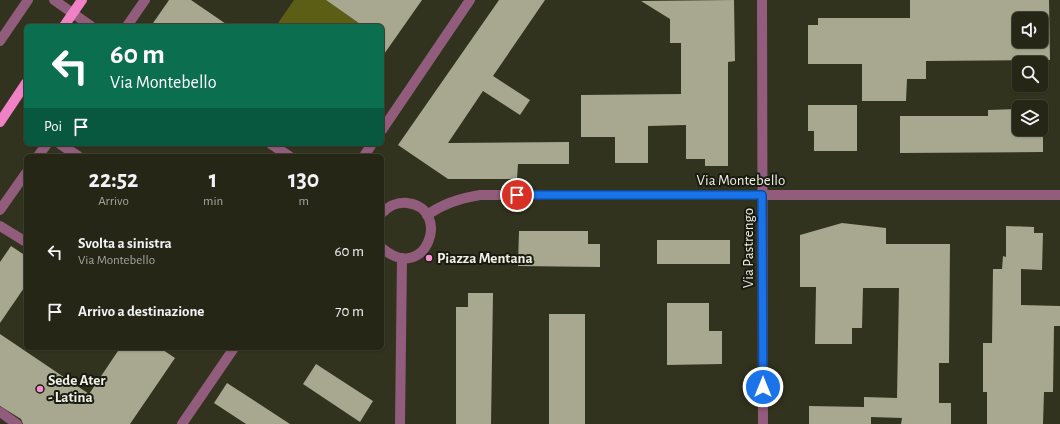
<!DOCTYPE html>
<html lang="it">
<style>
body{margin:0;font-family:"Alegreya Sans",sans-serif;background:#2e2e1f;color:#f1f3f6;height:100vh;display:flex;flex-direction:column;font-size:15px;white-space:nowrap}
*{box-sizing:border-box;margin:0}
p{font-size:13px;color:#a4a5a1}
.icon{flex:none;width:22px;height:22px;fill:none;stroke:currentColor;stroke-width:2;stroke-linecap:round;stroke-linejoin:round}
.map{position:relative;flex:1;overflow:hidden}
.side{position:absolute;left:24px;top:154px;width:360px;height:196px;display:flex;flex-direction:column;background:#262616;border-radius:6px;box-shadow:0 1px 3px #0004,0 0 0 1px #424335}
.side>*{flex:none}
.banner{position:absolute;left:24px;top:24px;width:360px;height:122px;border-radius:6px;box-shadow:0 1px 3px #0004,0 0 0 1px #424335;background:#0b6e4f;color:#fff;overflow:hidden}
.buttons{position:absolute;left:1012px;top:12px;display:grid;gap:8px}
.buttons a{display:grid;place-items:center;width:36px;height:36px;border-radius:6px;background:#262616;box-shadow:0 1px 3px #0004,0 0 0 1px #424335;font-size:20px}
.pin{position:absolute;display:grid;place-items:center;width:34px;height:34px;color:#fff;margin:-17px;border:2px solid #fff;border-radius:50%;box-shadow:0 1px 4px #0007}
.me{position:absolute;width:44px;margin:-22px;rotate:0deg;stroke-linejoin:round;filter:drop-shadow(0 0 3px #0008)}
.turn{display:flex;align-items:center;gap:14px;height:84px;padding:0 20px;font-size:18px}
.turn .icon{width:52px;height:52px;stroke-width:2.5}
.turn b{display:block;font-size:28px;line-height:34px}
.then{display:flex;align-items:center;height:38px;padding:0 20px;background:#0003;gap:8px;font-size:15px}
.eta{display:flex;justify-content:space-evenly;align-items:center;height:68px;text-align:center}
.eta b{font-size:24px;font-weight:600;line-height:28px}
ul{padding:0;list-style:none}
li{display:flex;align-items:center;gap:12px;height:60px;padding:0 20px}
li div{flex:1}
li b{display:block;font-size:15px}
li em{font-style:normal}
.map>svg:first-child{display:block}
.green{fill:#5d5e15}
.building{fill:#a7a88f;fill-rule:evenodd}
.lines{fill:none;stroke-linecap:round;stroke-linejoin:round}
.minor{stroke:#925c7c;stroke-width:10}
.major{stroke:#f081c6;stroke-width:10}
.route-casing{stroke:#114b97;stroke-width:10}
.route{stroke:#1a73e8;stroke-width:7}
.poi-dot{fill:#f790cf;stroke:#191a11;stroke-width:1.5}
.labels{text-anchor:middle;stroke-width:4;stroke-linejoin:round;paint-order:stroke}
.street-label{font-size:15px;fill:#f0f1e4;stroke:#191a11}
.poi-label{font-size:15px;font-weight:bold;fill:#f0f1e4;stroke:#191a11;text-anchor:start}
</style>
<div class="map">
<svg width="1060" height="424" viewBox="0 0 1060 424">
<rect width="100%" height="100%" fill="#32331e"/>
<!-- green -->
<path class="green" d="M294 0H326L363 26H276Z"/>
<!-- building -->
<g class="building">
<path d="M169 0H191L229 26H151Z"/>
<path d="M326 0H422L382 57V26H363Z"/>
<path d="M499 0H545L493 76 530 100 520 115 483 91 448 143 569 142V164H518L517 179H448L398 145Z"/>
<path d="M734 0 735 61 728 62V166H705V159H686V125L648 126V163H615V137H581V95L681 94V43H670V19L641 1Z"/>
<path d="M910 0H1049L1050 60 926 61V79H907L906 101H862V64H808V25H818V18H910ZM1019 19H1041V41H1019Z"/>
<path d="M808 105H857V151H814V131H808Z"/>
<path d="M1019 109V129H1041V109H1043V152L900 153V116H988V110Z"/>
<path d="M842 223 886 228V244H950L949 363H939V403H951V424H901L902 418 871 417V424H809V406L864 407V397L897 398 899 288H863L862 328H852V344H815L816 287H800V235Z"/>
<path d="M1006 226 1034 227V233H1043L1042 270 1021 269V305L1060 306V326H1054L1053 392H1044L1043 424H987V392H983V343H992L993 269H1002L1003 256 1006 257Z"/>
<path d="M519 231H588V244H600V267L518 266Z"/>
<rect x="657" y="240" width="73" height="24"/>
<path d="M11 246 26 256V285L0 323V262Z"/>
<path d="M468 293H493L491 424H456V307H468Z"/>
<path d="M667 303H709V331H722V364L667 365Z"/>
<rect x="549" y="314" width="36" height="110"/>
<path d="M0 334 89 394 120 348H160L175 358 130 424H23L21 419 0 406Z"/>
<path d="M316 364 373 401 360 422 303 384Z"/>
<path d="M227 383 290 424H246L214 403Z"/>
</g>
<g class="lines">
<!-- minor -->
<g class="minor">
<path d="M54 0 91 26"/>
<path d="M762 0 763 424"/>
<path d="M127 26 145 0"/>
<path d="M0 41 28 0"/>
<path d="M382 130 470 0"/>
<path d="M60 144 78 156"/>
<path d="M271 144 289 156"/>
<path d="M38 156 47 144"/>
<path d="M364 156 372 144"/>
<path d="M0 210 26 173"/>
<path d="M382 213C389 206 396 202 407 203 453 208 426 286 382 248"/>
<path d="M427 215C444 203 460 198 480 195H1060"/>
<path d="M0 226 26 242"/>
<path d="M0 412 17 424"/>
<path d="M182 424 234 348"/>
<path d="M400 424 402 258"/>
</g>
<!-- major -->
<g class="major">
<path d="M64 26 82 0"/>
<path d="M0 122 26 83"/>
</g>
</g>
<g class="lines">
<defs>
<path id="route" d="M517 195H762L763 387"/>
</defs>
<!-- route casing -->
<use href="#route" class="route-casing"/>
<!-- route -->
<use href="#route" class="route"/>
</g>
<!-- markers -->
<g class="poi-dot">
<circle cx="429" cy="258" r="4"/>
<circle cx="40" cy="389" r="4"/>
</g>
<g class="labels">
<!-- street labels -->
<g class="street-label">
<text x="741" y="185">Via Montebello</text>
<text transform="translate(748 248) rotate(-90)" y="5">Via Pastrengo</text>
</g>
<!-- poi labels -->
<g class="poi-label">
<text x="437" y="263">Piazza Mentana</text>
<text x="48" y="385">Sede Ater<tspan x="48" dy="17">- Latina</tspan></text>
</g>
</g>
</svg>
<div class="buttons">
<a><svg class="icon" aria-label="sound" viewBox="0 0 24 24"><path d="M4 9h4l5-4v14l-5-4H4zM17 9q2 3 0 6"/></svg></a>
<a><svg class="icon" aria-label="search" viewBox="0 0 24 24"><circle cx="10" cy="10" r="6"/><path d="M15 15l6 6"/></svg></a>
<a><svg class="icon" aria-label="layers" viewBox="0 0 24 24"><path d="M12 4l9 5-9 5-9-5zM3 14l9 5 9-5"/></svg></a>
</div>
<div class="pin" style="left:517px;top:195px;background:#d93025"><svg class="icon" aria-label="arrive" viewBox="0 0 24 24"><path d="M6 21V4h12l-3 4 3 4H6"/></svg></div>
<svg class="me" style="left:763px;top:387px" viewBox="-20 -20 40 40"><circle r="17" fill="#1a73e8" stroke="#fff" stroke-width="3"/><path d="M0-11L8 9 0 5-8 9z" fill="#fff"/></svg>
<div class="banner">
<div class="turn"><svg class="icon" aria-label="left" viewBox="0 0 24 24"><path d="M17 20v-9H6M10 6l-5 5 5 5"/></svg><div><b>60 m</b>Via Montebello</div></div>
<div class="then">Poi<svg class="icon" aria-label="arrive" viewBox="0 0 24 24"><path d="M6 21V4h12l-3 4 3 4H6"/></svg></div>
</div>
<section class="side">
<div class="eta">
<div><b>22:52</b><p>Arrivo</p></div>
<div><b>1</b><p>min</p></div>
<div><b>130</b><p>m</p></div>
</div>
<ul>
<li><svg class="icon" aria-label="left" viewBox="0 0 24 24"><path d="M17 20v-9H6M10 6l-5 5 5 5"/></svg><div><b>Svolta a sinistra</b><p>Via Montebello</p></div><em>60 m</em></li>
<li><svg class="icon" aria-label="arrive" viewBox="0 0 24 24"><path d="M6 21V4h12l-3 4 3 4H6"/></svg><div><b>Arrivo a destinazione</b></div><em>70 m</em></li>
</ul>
</section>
</div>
